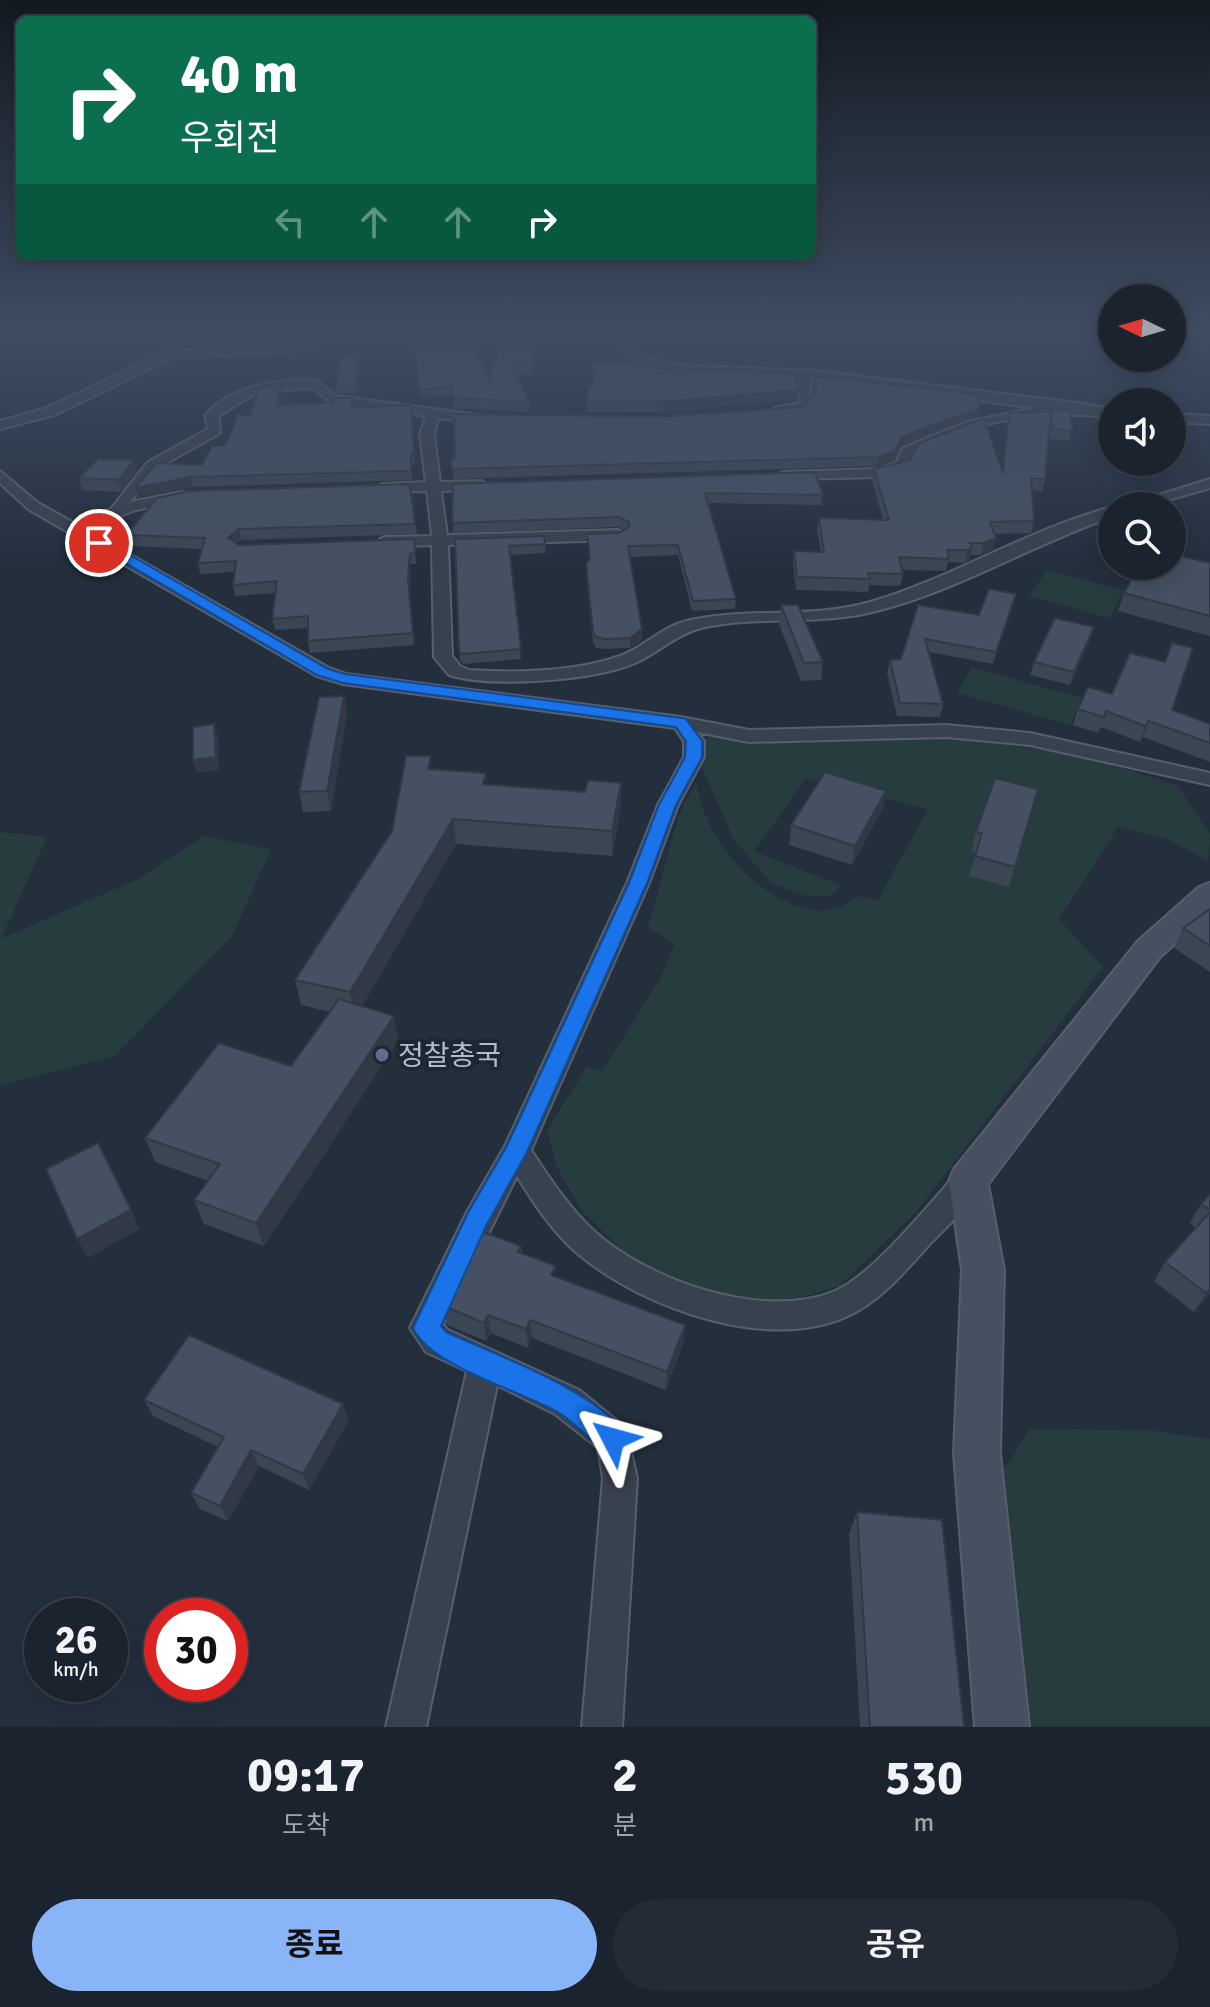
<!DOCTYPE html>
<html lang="ko">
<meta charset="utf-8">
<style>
body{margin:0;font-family:Signika,"Noto Sans KR",sans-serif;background:#242b36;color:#f1f3f6;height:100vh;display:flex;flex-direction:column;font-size:30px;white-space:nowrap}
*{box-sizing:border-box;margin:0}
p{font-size:26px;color:#a0a4aa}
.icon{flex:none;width:44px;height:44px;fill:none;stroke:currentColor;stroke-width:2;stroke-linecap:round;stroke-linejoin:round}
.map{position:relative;height:1727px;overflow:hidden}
.details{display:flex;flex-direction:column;background:#1b232e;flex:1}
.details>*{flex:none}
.hud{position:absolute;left:16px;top:16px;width:800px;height:244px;border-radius:12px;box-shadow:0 4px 20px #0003,0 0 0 2px #39404a;background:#0b6e4f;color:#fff;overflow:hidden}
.needle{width:52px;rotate:275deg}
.buttons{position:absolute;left:1098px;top:284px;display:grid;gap:16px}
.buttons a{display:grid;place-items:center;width:88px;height:88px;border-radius:50%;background:#1b232e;box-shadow:0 4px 20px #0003,0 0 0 2px #39404a;font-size:40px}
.speed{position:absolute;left:24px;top:1598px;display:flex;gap:16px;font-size:40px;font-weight:700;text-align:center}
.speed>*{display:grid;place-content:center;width:104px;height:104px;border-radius:50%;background:#1b232e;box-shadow:0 4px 20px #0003,0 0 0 2px #39404a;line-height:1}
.speed small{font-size:20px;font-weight:400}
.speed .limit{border:12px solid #d22;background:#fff;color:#111}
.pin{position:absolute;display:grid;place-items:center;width:68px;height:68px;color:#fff;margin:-34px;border:4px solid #fff;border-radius:50%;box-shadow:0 2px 8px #0007}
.me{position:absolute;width:88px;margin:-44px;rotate:309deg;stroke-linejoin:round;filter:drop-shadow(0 0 6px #0008)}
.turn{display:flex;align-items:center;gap:28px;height:168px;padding:0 32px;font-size:36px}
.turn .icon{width:104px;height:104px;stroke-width:2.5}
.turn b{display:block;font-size:56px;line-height:68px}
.lanes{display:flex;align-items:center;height:76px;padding:0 32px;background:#0003;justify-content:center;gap:40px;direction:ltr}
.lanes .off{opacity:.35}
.eta{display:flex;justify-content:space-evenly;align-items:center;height:136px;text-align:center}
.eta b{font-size:48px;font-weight:700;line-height:56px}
.action{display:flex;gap:16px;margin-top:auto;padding:16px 32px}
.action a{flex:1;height:92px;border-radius:48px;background:#8ab4f8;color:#111;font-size:32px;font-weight:700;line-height:92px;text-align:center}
.action a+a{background:#242b36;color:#f1f3f6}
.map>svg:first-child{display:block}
.green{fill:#263c3f}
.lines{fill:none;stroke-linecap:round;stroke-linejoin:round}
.street-casing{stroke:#565f6c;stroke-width:4}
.secondary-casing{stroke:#565f6c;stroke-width:4}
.street{fill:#38414e;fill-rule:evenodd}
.secondary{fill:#465061;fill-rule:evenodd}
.wall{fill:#3b4654}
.shaded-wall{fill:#303945}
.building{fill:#455162;stroke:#303945;stroke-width:2}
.route{fill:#1a73e8;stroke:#114b97;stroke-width:2}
.service-dot{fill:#5c6f8a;stroke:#1d2633;stroke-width:3}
.labels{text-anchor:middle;stroke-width:8;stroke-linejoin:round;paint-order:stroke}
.poi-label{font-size:28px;fill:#b4bcc9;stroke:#1d2633;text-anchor:start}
</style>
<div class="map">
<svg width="1210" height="1727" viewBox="0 0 1210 1727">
<rect width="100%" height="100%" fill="#242f3e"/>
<!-- green -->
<g class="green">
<path d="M1047 570 1125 590 1109 618 1029 596Z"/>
<path d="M972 667 1082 698 1070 725 957 693Z"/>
<path d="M708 733 799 743 958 738 1083 756 1177 785 1210 834 1208 861 1169 840 1118 827 1059 919 1103 967 916 1212 839 1286 799 1298 746 1300 692 1288 630 1258 582 1211 556 1165 547 1130 587 1067 602 1072 659 980 675 944 648 927 679 815 696 782C699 793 701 806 706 817 726 867 805 942 858 896L878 900 928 809 806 779 754 851 840 885 831 896H807L772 884 735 841 701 766Z"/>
<path d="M0 832 47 837 1 939 140 878 204 836 271 849 232 936 115 1056 0 1085Z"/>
<path d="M1030 1429 1149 1430 1210 1439V1727H1024L996 1482Z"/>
</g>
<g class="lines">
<defs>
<g id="street">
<path d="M350 328H370L287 352 173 358 54 415 0 429V421L44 409 167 352 287 344Z"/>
<path d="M399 328H472L466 331H405Z"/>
<path d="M600 328H612L640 356 674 365 816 371 1078 403 1112 409V417C1054 411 997 416 943 439 935 443 922 447 915 453 912 456 910 464 907 469L879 477 787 479 780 475 782 472 878 469 896 463 903 448 966 422 1035 408 810 378 811 407C802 415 782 418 773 411L774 408 800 403 797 377C724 370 650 394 600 328Z"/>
<path d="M317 381 336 396 486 416 488 419 481 423 438 418 434 434 440 482 481 481 488 485 481 489 441 491 447 535 618 530 626 535 618 540 448 545 452 656 460 666 469 670C516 673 575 672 620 656 643 648 659 629 683 622 744 606 809 620 870 602 953 578 1028 529 1112 507V517C1030 545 953 594 868 613 814 625 759 616 705 627 677 633 660 652 635 663 594 681 491 688 449 675L434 657 432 545 384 547 376 542 384 537 432 536 427 491 383 492 376 488 383 484 426 482 420 434 426 416 333 404 314 389 302 388 252 395 219 416 220 433 158 468 130 502 182 492 187 493V499L136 510 85 529 329 668 346 674 681 717 749 730 946 725 1030 733 1210 773V785L1030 745 946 737 749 742 697 732 704 741V757L678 805 649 883 531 1150C550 1179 569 1208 595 1232 649 1281 764 1321 835 1291 874 1274 928 1205 958 1172L968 1169 978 1172 982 1181C971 1205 946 1227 928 1246 908 1268 887 1293 861 1309 780 1359 643 1309 577 1253 552 1231 534 1204 517 1176L443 1325 448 1330 579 1390 625 1427 637 1478 622 1727H582L603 1478 598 1448 555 1414 497 1385 426 1727H386L467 1371 426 1352 410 1328 468 1210 505 1146 627 883 658 805 684 757V741L675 728 343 684 317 676 28 509 0 483V471L38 503 74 523 111 509 148 462 208 429 205 415C234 384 278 379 317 381Z"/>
<path d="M1172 414 1210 416V424L1172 422Z"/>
<path d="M1210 479V488L1147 506H1124Z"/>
</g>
<path id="secondary" d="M1210 883V912L1160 957 988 1184 1004 1270 1000 1453 1029 1727H975L954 1453 962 1270 949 1181 954 1169 1138 941 1199 887Z"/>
</defs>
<!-- street casing -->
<use href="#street" class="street-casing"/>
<!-- secondary casing -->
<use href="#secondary" class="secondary-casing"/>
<!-- street -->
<use href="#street" class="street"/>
<!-- secondary -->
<use href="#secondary" class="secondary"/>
</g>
<!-- wall -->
<g class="wall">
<path d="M0 328H61L57 337 0 340Z"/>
<path d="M538 342 531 375H517L529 402V412L454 408 453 396 420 398 414 347 489 379Z"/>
<path d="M360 353 361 362 356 393H337L336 384Z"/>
<path d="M657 373H753L798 390 797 400 658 412H587V402L592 386Z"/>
<path d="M814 376 980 408 978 416 902 445 894 461 877 466 453 479 452 458 802 407 814 396Z"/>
<path d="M283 392 280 405 354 408 411 405 415 462 412 463V480L192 487 138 497 135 488 202 465 225 446 251 415Z"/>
<path d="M1051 411 1072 431 1069 441 1050 439 1049 433 1045 479 1042 491 1032 490 1034 521 1031 533 994 534 996 538 993 550 981 555H971L970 560 965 563 948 562 946 571 902 570 903 574 900 586 869 585 868 592 796 590 793 563 794 551 821 552 817 530 819 518 883 520 872 480 874 469 1002 471 1009 413Z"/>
<path d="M1109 414 1112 415V445L1102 443Z"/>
<path d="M134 460 137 472 121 492 82 490 79 478Z"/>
<path d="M1136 462H1158L1154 478 1135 476Z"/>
<path d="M410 484 417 534 241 540 236 544 239 545 414 539 416 564H411L410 590 414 645 310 653 308 641V628L275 630 272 619 276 593 235 596 233 585 234 572 200 574 198 563 202 549 129 546 126 535Z"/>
<path d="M453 484 823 495 821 505 708 503 736 599 735 609 692 611 678 555 630 557 642 640 630 648 605 649 596 648 593 642 586 574V564L589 561 587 534 619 533 624 530 619 527 453 533Z"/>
<path d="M455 539 545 544 546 553 510 555 521 659 463 664 460 661Z"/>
<path d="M1210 563V636L1118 611 1124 593Z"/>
<path d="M781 605 823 662 821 680 801 681 779 624Z"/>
<path d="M918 605 979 615 1013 606 993 664 929 652 943 704 940 717 897 716 887 673 890 660 901 659Z"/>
<path d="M1090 640 1070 685 1030 675 1034 662Z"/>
<path d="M344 696 347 715 331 811 303 812 299 792Z"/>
<path d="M1078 709 1172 710 1210 724V762L1143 737 1140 742 1101 727 1098 733 1073 725Z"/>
<path d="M432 769 487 785 585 792 621 783V807L612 856 456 844 362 1006 394 1016 398 1041 264 1246 204 1224 194 1200 208 1181 155 1162 145 1138 291 1066 330 1012 301 1005 295 980Z"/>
<path d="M1038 789 1009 887 969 876 976 853 971 851 976 832Z"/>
<path d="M886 791 882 810 852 865 789 845 791 825Z"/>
<path d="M1210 909V972L1174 948 1183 928Z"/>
<path d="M1210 1194V1293L1194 1312 1154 1281 1165 1262 1196 1228 1190 1223 1201 1204Z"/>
<path d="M521 1246 522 1254 556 1277 685 1325 683 1343 666 1390 532 1338 528 1348 491 1333 486 1341 447 1325 444 1306Z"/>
<path d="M144 1400 349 1420 309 1490 259 1466 228 1521 200 1509 191 1493 218 1447 153 1416Z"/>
<path d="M857 1512 964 1727H860L849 1534Z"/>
</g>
<!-- shaded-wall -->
<g class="shaded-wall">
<path d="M54 328H61L57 337Z"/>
<path d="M537 333 538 342 531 375 530 366Z"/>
<path d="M360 353 361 362 356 393 355 384Z"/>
<path d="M281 383 283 392 279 414 277 405Z"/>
<path d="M798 390 797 400 658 412V402Z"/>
<path d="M980 408 978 416 902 445 894 461 877 466 879 457 903 436Z"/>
<path d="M134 460 137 472 121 492 118 480Z"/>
<path d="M190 477 192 487 138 497 135 488Z"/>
<path d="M239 529 241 540 230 549 228 538Z"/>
<path d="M996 538 993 550 981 555 984 543Z"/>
<path d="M972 548 970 560 965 563 968 550Z"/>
<path d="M410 554 411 564 410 590 414 645 408 579Z"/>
<path d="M1016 594 1013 606 993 664 996 652Z"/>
<path d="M1094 627 1090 640 1070 685 1074 672Z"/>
<path d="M642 629V640L630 648V638Z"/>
<path d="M344 696 347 715 331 811 327 791Z"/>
<path d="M1149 721 1143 737 1140 742 1145 726Z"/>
<path d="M214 724 218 737 219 770 197 773 193 760Z"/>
<path d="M621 783V807L612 856V831Z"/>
<path d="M886 791 882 810 852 865 855 846Z"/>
<path d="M453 819 456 844 355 1018 350 992Z"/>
<path d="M394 1016 398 1041 264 1246 256 1223Z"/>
<path d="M131 1210 140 1229 88 1258 77 1239Z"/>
<path d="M1210 1289V1293L1194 1312 1206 1293Z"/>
<path d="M488 1315 491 1333 486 1341 484 1323Z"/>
<path d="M530 1320 532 1338 528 1348 526 1329Z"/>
<path d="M685 1325 683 1343 666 1390 667 1372Z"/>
<path d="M343 1404 349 1420 309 1490 303 1474Z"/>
<path d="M251 1450 259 1466 228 1521 220 1506Z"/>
</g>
<!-- building -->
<g class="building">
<path d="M504 332 537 333 530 366H513L529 402 453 398 452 387 419 389 414 347 471 342 489 379Z"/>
<path d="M360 353 355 384H336L341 356Z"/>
<path d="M656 363 657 373 753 369V373L796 374 798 390 658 402H587L588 386H593L592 364Z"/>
<path d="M814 376 976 394 980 408 903 436 895 451 879 457 452 469V458H455L454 414 658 417 802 407 816 395Z"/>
<path d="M281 383 277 405 332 403 333 398H353L351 408 411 405 414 453H411V471L190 477 135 488 156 463 202 465 212 446H225L238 415H251L258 388Z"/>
<path d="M1051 409 1071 411 1072 431 1052 429Z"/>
<path d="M1051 411 1045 479 1031 478 1034 521 990 522 996 538 984 543H970L972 548 968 550H947L949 559 899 557 903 574 868 573 870 579 797 577 794 551 824 552 819 518 889 520 874 469 910 460 918 444 984 418 1003 474 1009 413Z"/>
<path d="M1109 414 1112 415V434L1105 433Z"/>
<path d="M98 459 134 460 118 480 79 478Z"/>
<path d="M1139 462H1158L1157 467 1138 465Z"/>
<path d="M815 472 823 495 705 493 736 599 693 601 678 545 628 546 642 629 630 638 605 639 596 637 593 632 586 564 590 559 587 534 619 533 629 527V522L619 517 452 523 453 484Z"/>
<path d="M410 484 415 524 239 529 228 538 239 545 414 539 415 553 410 554 408 579 413 633 308 641V616L272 619 277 581 233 585 236 561 198 563 205 538 126 535 157 498 190 491Z"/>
<path d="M544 536 545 544 509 546 521 649 462 654 459 651 455 539Z"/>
<path d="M1172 554 1210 563V616L1124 593 1139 566H1172Z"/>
<path d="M989 589 1016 594 996 652 925 639 943 704 900 703 890 660 901 659 918 605 979 615Z"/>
<path d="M781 605H798L823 662 804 663Z"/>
<path d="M1055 618 1094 627 1074 672 1034 662Z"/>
<path d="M1172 643 1193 648 1172 710 1210 724V743L1149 721 1145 726 1106 711 1104 717 1078 709 1088 687 1112 694 1130 653 1165 662Z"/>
<path d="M344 696 327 791 299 792 319 697Z"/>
<path d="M214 724 216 757 193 760V727Z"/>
<path d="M406 756H431L428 769 486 773 483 784 585 792 588 780 621 783 612 831 453 819 350 992 295 980 392 831Z"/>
<path d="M825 772 886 791 855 846 791 825Z"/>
<path d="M995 778 1038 789 1015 867 975 856 982 833 976 832Z"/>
<path d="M1210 909V946L1183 928Z"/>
<path d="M339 999 394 1016 256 1223 194 1200 220 1164 145 1138 219 1043 291 1066Z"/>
<path d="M98 1143 131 1210 77 1239 46 1169Z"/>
<path d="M1210 1194V1210L1201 1204Z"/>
<path d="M1210 1212V1289L1206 1293 1165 1262Z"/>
<path d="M483 1232 521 1246 518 1252 556 1266 551 1275 685 1325 667 1372 530 1320 526 1329 488 1315 484 1323 444 1306Z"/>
<path d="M189 1335 343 1404 303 1474 251 1450 220 1506 191 1493 224 1437 144 1400Z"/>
<path d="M857 1512 942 1520 964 1727H870Z"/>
</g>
<!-- sky -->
<linearGradient id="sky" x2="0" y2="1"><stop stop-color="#141a22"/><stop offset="0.58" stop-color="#3f4d63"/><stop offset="1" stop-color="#3f4d63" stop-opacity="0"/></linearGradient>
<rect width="1210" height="570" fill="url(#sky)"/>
<!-- route -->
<path class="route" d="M95 540H104L328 669 345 674 681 718 686 719 702 741V757L676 805 647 883 527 1152 486 1226 441 1326 446 1332C490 1352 609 1396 627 1439L623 1449 613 1453C590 1444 576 1421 554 1410 518 1390 429 1365 413 1328L469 1211 507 1146 629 883 659 805 685 757 686 741 676 727 343 683 317 675 95 545Z"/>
<!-- markers -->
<circle class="service-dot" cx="382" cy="1055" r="8"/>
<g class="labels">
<!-- poi labels -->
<g class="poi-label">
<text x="398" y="1065">정찰총국</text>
</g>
</g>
</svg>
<div class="buttons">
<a><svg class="needle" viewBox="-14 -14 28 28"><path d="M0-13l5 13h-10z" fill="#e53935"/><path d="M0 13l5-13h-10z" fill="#a0a4aa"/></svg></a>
<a><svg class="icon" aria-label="sound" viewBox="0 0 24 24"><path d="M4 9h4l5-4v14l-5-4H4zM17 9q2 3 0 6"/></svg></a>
<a><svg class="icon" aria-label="search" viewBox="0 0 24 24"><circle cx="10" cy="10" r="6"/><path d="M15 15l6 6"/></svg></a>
</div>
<div class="speed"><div>26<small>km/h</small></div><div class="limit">30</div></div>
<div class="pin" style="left:99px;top:543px;background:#d93025"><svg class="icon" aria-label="arrive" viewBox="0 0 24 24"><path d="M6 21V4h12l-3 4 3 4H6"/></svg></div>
<svg class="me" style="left:613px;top:1439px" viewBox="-20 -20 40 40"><path d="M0-17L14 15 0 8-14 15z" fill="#1a73e8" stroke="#fff" stroke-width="4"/></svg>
<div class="hud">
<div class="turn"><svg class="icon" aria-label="right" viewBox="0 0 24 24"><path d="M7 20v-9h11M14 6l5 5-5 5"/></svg><div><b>40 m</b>우회전</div></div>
<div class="lanes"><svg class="icon off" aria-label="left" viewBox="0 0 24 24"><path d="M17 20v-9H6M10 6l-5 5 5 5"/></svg><svg class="icon off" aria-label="ahead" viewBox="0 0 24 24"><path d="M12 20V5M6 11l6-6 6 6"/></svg><svg class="icon off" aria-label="ahead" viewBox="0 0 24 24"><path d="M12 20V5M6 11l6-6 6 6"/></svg><svg class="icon" aria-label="right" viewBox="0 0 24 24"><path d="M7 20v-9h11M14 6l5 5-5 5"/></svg></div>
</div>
</div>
<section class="details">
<div class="eta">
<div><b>09:17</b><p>도착</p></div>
<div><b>2</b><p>분</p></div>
<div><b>530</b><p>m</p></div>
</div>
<div class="action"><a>종료</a><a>공유</a></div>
</section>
